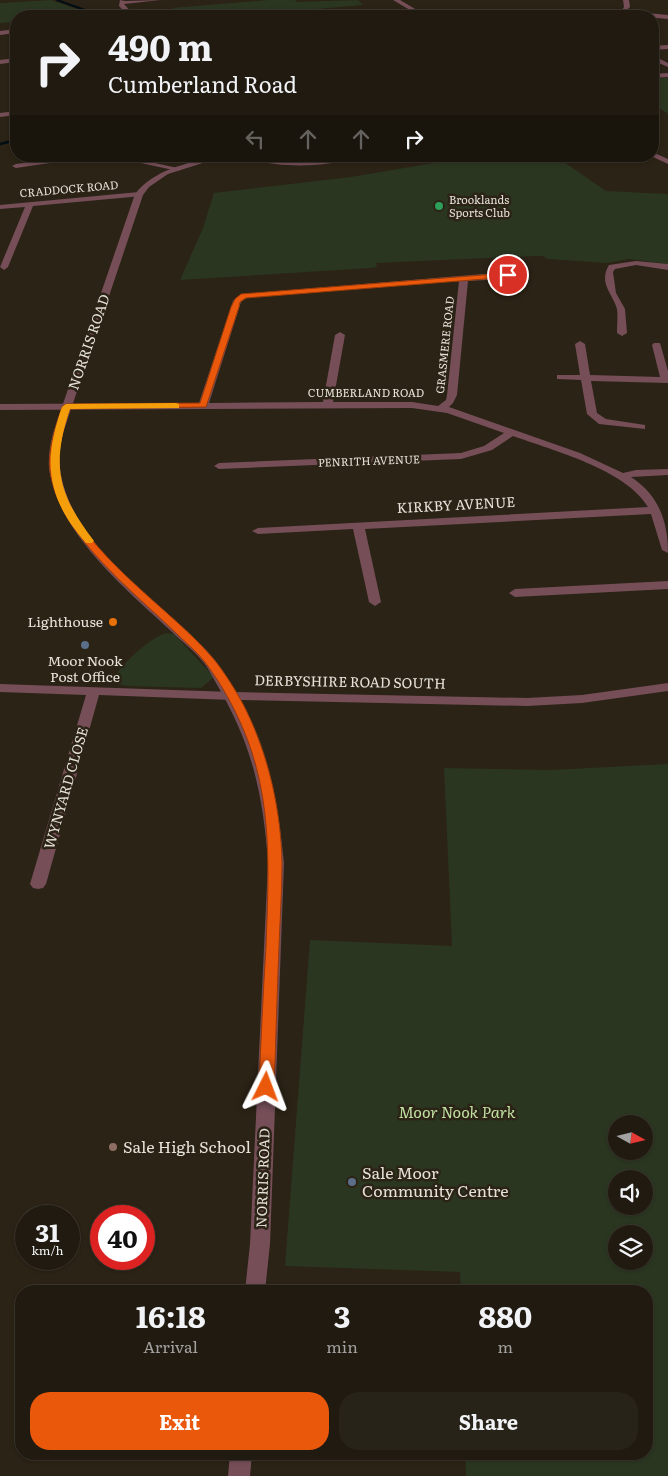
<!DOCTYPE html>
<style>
body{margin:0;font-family:Literata,serif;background:#282319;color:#f1f3f6;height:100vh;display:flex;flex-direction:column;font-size:19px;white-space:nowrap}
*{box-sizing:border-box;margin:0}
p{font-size:16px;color:#a2a19f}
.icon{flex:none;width:28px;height:28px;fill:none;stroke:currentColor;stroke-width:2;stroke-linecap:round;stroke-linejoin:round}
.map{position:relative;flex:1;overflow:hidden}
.drawer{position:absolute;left:15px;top:1285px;width:638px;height:175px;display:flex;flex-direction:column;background:#201a10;border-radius:20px;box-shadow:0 1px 4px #0004,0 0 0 1px #3d3830}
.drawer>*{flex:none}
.top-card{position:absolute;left:10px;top:10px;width:649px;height:152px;border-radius:20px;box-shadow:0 1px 4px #0004,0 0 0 1px #3d3830;background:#201a10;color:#f1f3f6;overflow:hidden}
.needle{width:32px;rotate:98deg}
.controls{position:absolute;left:608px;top:1115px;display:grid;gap:10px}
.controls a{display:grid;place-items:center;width:45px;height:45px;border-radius:50%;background:#201a10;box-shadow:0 1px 4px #0004,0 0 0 1px #3d3830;font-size:25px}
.speed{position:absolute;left:15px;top:1205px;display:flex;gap:10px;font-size:25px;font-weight:700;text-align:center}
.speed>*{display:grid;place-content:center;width:65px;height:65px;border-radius:50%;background:#201a10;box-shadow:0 1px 4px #0004,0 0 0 1px #3d3830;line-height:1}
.speed small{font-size:12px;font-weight:400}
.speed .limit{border:8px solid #d22;background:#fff;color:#111}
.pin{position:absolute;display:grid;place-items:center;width:42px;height:42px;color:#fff;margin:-21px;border:2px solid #fff;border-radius:50%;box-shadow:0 1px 5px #0007}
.me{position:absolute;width:55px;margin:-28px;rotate:3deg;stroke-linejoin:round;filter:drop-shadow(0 0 4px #0008)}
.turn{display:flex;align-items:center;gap:18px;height:105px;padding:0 15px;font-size:22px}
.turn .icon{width:65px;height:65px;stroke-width:2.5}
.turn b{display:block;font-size:35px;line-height:42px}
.lanes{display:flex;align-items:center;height:48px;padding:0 15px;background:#0003;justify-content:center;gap:25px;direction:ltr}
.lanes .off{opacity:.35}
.eta{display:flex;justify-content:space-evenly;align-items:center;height:85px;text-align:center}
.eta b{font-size:30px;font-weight:700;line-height:35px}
.button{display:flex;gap:10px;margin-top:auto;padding:10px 15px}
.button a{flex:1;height:58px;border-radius:20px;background:#ea580c;color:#fff;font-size:20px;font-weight:700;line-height:58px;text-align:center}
.button a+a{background:#282319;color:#f1f3f6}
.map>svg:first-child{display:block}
.green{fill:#2b3621;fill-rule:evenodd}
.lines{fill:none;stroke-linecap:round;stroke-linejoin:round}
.stream-far1{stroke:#000d14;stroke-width:2}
.stream{stroke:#000d14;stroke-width:2.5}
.minor{fill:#754e58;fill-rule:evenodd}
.tertiary{fill:#754e58;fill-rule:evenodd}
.route{fill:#ea580c;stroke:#983908}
.slow{fill:#f59e0b}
.leisure-dot{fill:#2e9e5b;stroke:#2b2315;stroke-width:2}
.food-dot{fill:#e8710a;stroke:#2b2315;stroke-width:2}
.service-dot{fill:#5c6f8a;stroke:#2b2315;stroke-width:2}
.education-dot{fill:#8d6e63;stroke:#2b2315;stroke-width:2}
.labels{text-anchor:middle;stroke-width:5;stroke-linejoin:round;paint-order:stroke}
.far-street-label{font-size:11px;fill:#e7e2d9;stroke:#2b2315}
.far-poi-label{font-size:11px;fill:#e7e2d9;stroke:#2b2315;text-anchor:start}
.street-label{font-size:14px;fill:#e7e2d9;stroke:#2b2315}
.poi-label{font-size:14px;fill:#e7e2d9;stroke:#2b2315;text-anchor:end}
.near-park-label{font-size:16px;font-style:italic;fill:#c0e0a2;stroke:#2b2315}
.near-poi-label{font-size:16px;fill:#e7e2d9;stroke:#2b2315;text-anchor:start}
</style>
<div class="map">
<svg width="668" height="1476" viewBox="0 0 668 1476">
<rect width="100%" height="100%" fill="#2b2315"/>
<!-- green -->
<g class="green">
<path d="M51 0 79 10 80 16H16V22L0 23V3Z"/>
<path d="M269 0H297L295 1 296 2 358 0 363 5 317 9 325 15 353 9 361 15 352 16H182L172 8Z"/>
<path d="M659 78H668V115L667 113 653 104V80Z"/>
<path d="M484 156H555L606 191 668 194V264L629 259 607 263 547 259 543 256H534L376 263 377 267 370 268 180 280 203 228 214 193 351 177 445 161Z"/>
<path d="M166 633 174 634 214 677 201 688 128 686 117 684 113 681C117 667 151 637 166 633Z"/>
<path d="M668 764V1476H466L465 1454H646V1291H461L460 1272 285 1266 310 940 452 946 444 768 550 770ZM616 1124H644V1151H616ZM616 1179H644V1206H616ZM616 1234H644V1261H616Z"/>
</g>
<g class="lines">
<!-- stream-far1 -->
<path class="stream-far1" d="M57 0 85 10 89 16"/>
<!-- stream -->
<path class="stream" d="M0 144 16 140"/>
<!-- minor -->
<g class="minor">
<path d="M120 0 125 1 161 0 124 4 135 16H129L119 6Z"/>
<path d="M393 0H400L427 16H420Z"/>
<path d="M623 0H629L630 7 626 11 668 15V19L601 13 487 16 557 10 621 11 624 7Z"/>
<path d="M16 29V33L0 35V31Z"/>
<path d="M652 55 668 63V67L652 60Z"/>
<path d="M16 58V62L0 64V60Z"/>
<path d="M668 73V77L652 78V74Z"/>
<path d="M652 152 668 159V164L651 156Z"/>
<path d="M76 156H98L16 168 12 166 16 164Z"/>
<path d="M108 156H123L182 169 178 171Z"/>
<path d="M243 156 312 161 355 156C334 169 264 168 243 156Z"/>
<path d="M139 192H142V196L33 206 8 267 4 270 0 267 25 207 0 209V205Z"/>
<path d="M636 261 668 264V270L636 265 615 269 613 272 616 293 625 309 627 333 622 336 617 333C617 326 618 316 617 309 613 294 598 283 609 265Z"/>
<path d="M508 272 525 273 529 276C525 279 478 280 468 281L457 395 453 403 449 407 580 453 623 473 636 470 668 469V475L631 477C659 495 668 522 668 553L662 550 651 514 365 529 381 602 375 606 369 602 353 529 258 534 252 531 258 528 648 507C625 469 554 451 513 436L492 450 461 459 219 469 214 466 219 463 461 453 484 446 504 433 447 413 412 408 0 410V404L199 403 233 301 241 294ZM459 281 447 395 446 400 438 406 412 402H333L345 335 340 332 335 335 323 402 209 403 241 302 246 298Z"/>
<path d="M580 341 585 344 590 375 660 377 652 345 654 343H660L668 371V383L591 381 597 413 606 419 645 425V429L599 424 587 414 581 380 557 379V375H580L575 344Z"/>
<path d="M668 581V589L515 597 509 593 515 589Z"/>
<path d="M0 684 232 692 239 696 232 700 99 695 46 884 43 888 38 889 33 888 30 884 86 695 0 692Z"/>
</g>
<!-- tertiary -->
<g class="tertiary">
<path d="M668 45V49L652 50V46Z"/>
<path d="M16 111V115L0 117V113Z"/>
<path d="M213 156H225L168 174 149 187 143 195 63 433C60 446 58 461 61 475 76 551 158 598 207 651 219 663 226 678 234 692L527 698 582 695 668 683V691L582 703 527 706 240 700C270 750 278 806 284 863L270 1244 265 1291H245L250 1244 268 863C263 793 252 744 216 683 212 676 209 669 204 663 195 651 182 642 171 631 127 590 62 537 50 474 47 461 50 446 53 433L135 194C155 169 184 165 213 156Z"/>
<path d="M230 1454H252L250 1476H228Z"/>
</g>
</g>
<!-- route -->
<path class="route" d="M508 273 511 275 510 277 246 298 240 302 239 307 206 407 70 409C62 431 56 453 60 476 71 546 166 604 211 656 222 668 239 695 246 710 269 757 281 811 282 863 282 891 280 919 279 947 277 993 276 1040 274 1087L272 1091 266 1093 261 1091 259 1087C261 1040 263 993 266 947 269 863 274 787 234 709 226 693 215 675 204 661 196 651 186 643 177 634 134 592 63 538 51 477 46 453 55 429 62 407L66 404 200 403 231 307 235 299 241 294Z"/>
<!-- slow -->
<path class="slow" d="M176 403 179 404V408L70 409C51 466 58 494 94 541L92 543H86C46 498 43 461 62 407L66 404Z"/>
<!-- markers -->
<circle class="leisure-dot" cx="439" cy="206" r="5"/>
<circle class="food-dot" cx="113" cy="622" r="5"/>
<g class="service-dot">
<circle cx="85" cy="645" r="5"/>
<circle cx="352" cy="1182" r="5"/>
</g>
<circle class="education-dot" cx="113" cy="1147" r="5"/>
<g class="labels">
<!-- far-street labels -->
<g class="far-street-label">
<text transform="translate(69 189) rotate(-5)" y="4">CRADDOCK ROAD</text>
<text transform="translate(445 345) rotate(-84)" y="4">GRASMERE ROAD</text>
<text x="366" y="397">CUMBERLAND ROAD</text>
<text transform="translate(369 461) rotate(-2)" y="4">PENRITH AVENUE</text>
</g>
<!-- far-poi labels -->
<g class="far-poi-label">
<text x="449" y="204">Brooklands<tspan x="449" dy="13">Sports Club</tspan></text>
</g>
<!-- street labels -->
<g class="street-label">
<text transform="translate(89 342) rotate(-71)" y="5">NORRIS ROAD</text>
<text transform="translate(456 505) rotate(-3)" y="5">KIRKBY AVENUE</text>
<text transform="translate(350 682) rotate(1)" y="5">DERBYSHIRE ROAD SOUTH</text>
<text transform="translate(66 788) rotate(-74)" y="5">WYNYARD CLOSE</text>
<text transform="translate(263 1178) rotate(-88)" y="5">NORRIS ROAD</text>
</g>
<!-- poi labels -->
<g class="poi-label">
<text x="103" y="627">Lighthouse</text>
<text x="85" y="666" text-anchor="middle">Moor Nook<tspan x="85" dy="16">Post Office</tspan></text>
</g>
<!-- near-park labels -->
<g class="near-park-label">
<text x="457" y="1118">Moor Nook Park</text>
</g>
<!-- near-poi labels -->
<g class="near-poi-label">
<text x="123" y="1153">Sale High School</text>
<text x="362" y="1179">Sale Moor<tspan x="362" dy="18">Community Centre</tspan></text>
</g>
</g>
</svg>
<div class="controls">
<a><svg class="needle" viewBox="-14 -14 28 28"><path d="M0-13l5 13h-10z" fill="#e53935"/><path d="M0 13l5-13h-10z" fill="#a2a19f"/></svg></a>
<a><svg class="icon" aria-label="sound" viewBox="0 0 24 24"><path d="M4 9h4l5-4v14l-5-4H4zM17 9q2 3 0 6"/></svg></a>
<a><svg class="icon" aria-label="layers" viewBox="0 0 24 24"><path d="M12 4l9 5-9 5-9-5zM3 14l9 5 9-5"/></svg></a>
</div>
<div class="speed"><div>31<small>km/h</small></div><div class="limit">40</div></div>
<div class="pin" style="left:508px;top:275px;background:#d93025"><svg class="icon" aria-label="arrive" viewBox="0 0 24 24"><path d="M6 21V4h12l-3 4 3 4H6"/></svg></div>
<svg class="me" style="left:266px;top:1087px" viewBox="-20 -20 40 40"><path d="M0-17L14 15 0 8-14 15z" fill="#ea580c" stroke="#fff" stroke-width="4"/></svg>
<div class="top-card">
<div class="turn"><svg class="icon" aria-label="right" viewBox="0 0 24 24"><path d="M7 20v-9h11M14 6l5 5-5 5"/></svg><div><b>490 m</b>Cumberland Road</div></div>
<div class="lanes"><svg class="icon off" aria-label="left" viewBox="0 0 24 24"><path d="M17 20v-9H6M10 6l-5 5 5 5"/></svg><svg class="icon off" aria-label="ahead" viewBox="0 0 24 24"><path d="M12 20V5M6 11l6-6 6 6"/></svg><svg class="icon off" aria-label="ahead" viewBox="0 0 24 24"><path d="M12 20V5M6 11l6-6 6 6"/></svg><svg class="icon" aria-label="right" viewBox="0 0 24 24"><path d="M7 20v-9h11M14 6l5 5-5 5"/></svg></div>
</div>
<section class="drawer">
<div class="eta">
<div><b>16:18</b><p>Arrival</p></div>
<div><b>3</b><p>min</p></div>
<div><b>880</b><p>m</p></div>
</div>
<div class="button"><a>Exit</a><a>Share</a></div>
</section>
</div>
